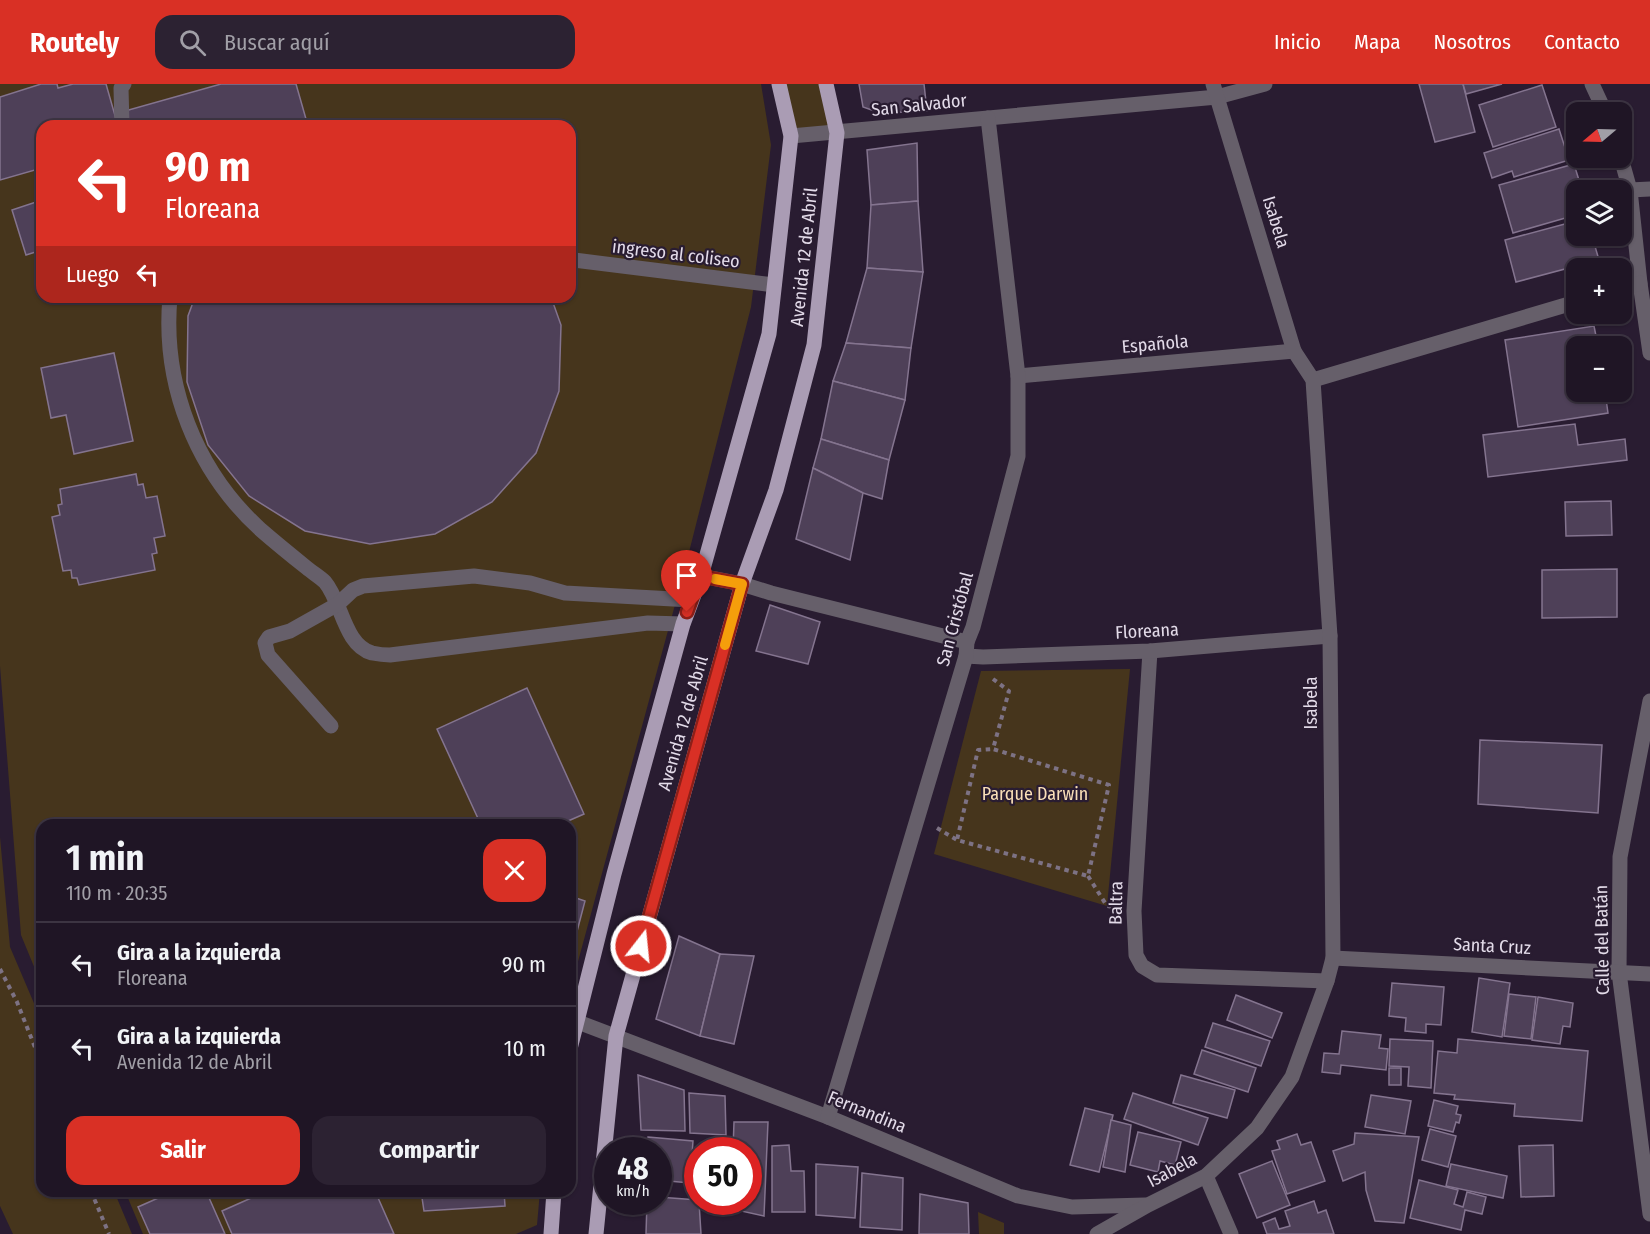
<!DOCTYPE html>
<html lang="es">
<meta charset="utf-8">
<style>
body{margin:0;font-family:"Fira Sans Condensed",sans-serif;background:#2c2232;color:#f1f3f6;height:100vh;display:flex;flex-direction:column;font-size:22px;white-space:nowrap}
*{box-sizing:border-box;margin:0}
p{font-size:20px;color:#a19fa7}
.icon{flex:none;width:33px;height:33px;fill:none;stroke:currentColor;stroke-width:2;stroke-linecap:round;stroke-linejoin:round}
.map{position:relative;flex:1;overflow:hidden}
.details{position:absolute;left:36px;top:735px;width:540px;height:378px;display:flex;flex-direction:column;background:#1f1525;border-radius:18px;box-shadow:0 2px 4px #0004,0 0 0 2px #3c3442}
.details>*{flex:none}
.top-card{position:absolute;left:36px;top:36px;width:540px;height:183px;border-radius:18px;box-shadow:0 2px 4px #0004,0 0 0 2px #3c3442;background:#d93025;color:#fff;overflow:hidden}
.needle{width:39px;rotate:251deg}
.fabs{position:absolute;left:1566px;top:18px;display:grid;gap:12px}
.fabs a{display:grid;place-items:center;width:66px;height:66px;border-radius:12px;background:#1f1525;box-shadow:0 2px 4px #0004,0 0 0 2px #3c3442;font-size:30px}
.speed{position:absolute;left:594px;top:1053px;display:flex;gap:12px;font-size:30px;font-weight:700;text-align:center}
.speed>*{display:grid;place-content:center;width:78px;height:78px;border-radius:50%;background:#1f1525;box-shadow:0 2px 4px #0004,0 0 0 2px #3c3442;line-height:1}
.speed small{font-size:15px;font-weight:400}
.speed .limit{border:9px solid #d22;background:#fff;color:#111}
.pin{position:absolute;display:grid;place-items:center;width:51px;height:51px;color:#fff;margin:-62px -26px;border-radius:50% 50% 50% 0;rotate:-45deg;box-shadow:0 0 6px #0007}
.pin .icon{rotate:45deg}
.me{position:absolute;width:66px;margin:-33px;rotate:16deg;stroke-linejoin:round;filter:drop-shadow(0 0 4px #0008)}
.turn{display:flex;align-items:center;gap:21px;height:126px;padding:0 30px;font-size:27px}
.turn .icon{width:78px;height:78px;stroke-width:2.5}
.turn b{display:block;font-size:42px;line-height:51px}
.then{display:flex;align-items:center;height:57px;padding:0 30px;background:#0003;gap:12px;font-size:22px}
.round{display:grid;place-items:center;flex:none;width:63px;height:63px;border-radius:18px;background:#2c2232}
.head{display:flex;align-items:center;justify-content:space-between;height:102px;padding:0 30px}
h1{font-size:36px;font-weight:700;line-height:45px}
.primary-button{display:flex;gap:12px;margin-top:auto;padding:12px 30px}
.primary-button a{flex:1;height:69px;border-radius:18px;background:#d93025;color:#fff;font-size:24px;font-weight:700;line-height:69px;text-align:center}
.primary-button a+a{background:#2c2232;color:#f1f3f6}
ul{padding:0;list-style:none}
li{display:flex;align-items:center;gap:18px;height:84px;padding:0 30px;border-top:2px solid #3c3442}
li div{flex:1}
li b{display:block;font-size:22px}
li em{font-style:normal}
header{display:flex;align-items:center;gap:36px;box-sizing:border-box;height:84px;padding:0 30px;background:#d93025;color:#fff}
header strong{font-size:28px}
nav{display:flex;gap:33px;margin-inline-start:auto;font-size:21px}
.search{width:420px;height:54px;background:#2c2232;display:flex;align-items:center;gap:15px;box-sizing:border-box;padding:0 21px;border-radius:18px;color:#a19fa7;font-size:22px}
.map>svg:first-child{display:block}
.green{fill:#46351c;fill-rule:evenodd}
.building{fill:#4e4058;stroke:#84748f;stroke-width:1.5}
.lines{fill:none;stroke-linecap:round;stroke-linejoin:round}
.path{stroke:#7d7284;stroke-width:4;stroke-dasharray:4.5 4.5;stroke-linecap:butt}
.minor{stroke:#665f6a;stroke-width:15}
.major{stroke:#aa9cb4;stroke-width:15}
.route-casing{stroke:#8d1f18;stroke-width:15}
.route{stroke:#d93025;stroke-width:10}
.slow{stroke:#f59e0b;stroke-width:10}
.labels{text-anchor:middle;stroke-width:4.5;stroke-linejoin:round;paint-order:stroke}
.street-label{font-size:18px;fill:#e3dbe9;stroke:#291c31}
.park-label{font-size:18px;fill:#fadfb8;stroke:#291c31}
</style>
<header>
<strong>Routely</strong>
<div class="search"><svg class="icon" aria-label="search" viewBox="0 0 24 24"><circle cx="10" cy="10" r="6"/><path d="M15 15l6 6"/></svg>Buscar aquí</div>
<nav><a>Inicio</a><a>Mapa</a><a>Nosotros</a><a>Contacto</a></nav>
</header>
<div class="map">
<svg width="1650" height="1150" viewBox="0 0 1650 1150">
<rect width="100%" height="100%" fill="#291c31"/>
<!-- green -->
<g class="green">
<path d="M0 0H761L771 61 751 223 685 484 570 907V741H42V902L21 851 0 582ZM42 42H570V213H42Z"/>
<path d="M782 0H824L835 47 793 51Z"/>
<path d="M1130 585 1107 822 934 770 981 587Z"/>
<path d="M0 753 10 863 42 938V1107H114L132 1150H13L0 1122Z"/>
<path d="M125 1107H540L537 1141 516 1150H143Z"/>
<path d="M978 1128 1004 1139V1150H979Z"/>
</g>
<!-- building -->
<g class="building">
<path d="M41 0H57L58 4 73 0H106L118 42H42V84L0 96V13Z"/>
<path d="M221 0H296L308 42H129L125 27Z"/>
<path d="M859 0H924L927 27 880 29 863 23Z"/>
<path d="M1419 0H1463L1475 48 1435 58Z"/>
<path d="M1463 0H1502L1466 10Z"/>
<path d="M1542 1 1556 43 1493 63 1479 21Z"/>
<path d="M1559 45 1569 76 1514 93 1512 87 1492 94 1484 69Z"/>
<path d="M917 59 918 117 871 121 867 66Z"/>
<path d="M1574 80 1582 106H1576V131L1513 149 1499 101Z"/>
<path d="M42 116V166L26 171 12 126Z"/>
<path d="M918 117 923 188 867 184 871 121Z"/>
<path d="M1576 137V152H1592L1599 176 1516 198 1505 156Z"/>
<path d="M867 184 923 188 911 264 846 259Z"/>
<path d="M195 213H551L561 241 559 307 536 369 492 418 435 450 370 460 305 447 249 412 208 361 187 298 188 232Z"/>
<path d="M1594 242 1598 262H1576V308H1605L1608 329 1518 343 1505 256Z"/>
<path d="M846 259 911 264 905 316 833 297Z"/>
<path d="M114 269 133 357 74 370 66 331 51 334 41 284Z"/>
<path d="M833 297 905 316 889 376 821 355Z"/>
<path d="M1575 340 1578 361 1625 355 1627 376 1488 393 1483 351Z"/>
<path d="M821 355 889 376 882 415 863 409 813 384Z"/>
<path d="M813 384 863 409 850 476 796 455Z"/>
<path d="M136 390 138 401 143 400 146 414 157 412 165 452 154 454 157 469 152 470 155 486 79 501 77 494H72L71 486 63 487 52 433 60 431 58 421 62 420 60 405Z"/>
<path d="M1611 417 1612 451 1566 452 1565 418Z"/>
<path d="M1617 485V533L1542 534V486Z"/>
<path d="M770 521 820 538 808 580 756 567Z"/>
<path d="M527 604 584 730 559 741H481L437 645Z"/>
<path d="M1480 656 1602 661 1598 729 1478 720Z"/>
<path d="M570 812 585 817 570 874Z"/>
<path d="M679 852 720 870 700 952 656 935Z"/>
<path d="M720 870 754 872 734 960 700 952Z"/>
<path d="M1479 894 1510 899 1502 953 1472 948Z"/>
<path d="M1392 899 1444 903 1441 941 1426 940V949L1405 947 1406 934 1389 932Z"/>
<path d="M1509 910 1536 913 1531 955 1504 952Z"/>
<path d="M1236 911 1282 929 1272 954 1227 936Z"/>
<path d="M1538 913 1573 919 1570 943 1563 942 1560 960 1532 956Z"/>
<path d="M1213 939 1270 957 1261 982 1205 963Z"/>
<path d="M1342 947 1381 951 1379 964 1388 965 1386 986 1341 981 1340 990 1322 988 1324 969 1339 970Z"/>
<path d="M1390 955 1433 957 1431 1004 1408 1002 1409 983 1389 982Z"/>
<path d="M1458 955 1588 967 1582 1037 1514 1032 1515 1020 1454 1015 1455 1011 1434 1009 1438 967 1457 969Z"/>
<path d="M1202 966 1256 984 1248 1008 1194 990Z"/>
<rect x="1389" y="984" width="12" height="17"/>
<path d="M638 991 684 1006 685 1047 641 1046Z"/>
<path d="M1181 991 1235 1006 1227 1034 1173 1019Z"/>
<path d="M689 1009 725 1012 726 1051 690 1049Z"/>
<path d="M1133 1009 1208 1034 1198 1061 1124 1035Z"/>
<path d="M1371 1011 1411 1017 1405 1050 1365 1043Z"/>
<path d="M1434 1016 1458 1022 1456 1030 1461 1031 1459 1039 1456 1038 1453 1048 1428 1042Z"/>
<path d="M1085 1024 1113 1031 1099 1088 1070 1081Z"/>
<path d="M1111 1036 1131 1041 1125 1088 1103 1083Z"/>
<path d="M734 1038H768L764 1132 732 1125V1118H748V1066H733Z"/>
<path d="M1430 1045 1456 1052 1448 1083 1422 1076Z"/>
<path d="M1138 1048 1181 1058 1175 1081 1160 1077 1158 1088 1130 1081Z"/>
<path d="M1355 1049 1419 1053 1404 1139 1375 1137 1366 1106 1365 1088 1343 1097 1333 1067 1354 1060Z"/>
<path d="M1297 1050 1301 1061 1311 1058 1325 1097 1287 1110 1272 1067 1280 1065 1277 1057Z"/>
<path d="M648 1053 693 1057 690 1099 658 1096V1066H647Z"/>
<path d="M789 1061 791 1087H804L805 1128H772V1062Z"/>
<path d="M1553 1061 1554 1112 1521 1113 1519 1062Z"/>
<path d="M1272 1077 1290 1121 1257 1134 1239 1090Z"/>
<path d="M816 1080 858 1083 855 1134 816 1131Z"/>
<path d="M1451 1080 1507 1092 1503 1114 1446 1102Z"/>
<path d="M862 1089 903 1094 902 1146 860 1143Z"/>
<path d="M1419 1096 1458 1106 1454 1120 1463 1123 1467 1108 1486 1113 1482 1130 1465 1126 1461 1146 1410 1134Z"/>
<path d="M174 1107H206L225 1150H150L138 1123Z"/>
<path d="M267 1107H375L394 1150H232L222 1127Z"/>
<path d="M421 1107H504L505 1122 424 1127Z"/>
<path d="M920 1110 968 1119 969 1150H919Z"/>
<path d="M658 1113 698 1116V1118H699L701 1150H646L647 1118H658Z"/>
<path d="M1314 1117 1318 1129 1326 1126 1334 1150H1267L1263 1139 1275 1134 1279 1145 1290 1142 1285 1127Z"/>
</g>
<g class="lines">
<!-- path -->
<g class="path">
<path d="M993 595 1009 607 993 665 1109 701 1088 792 957 756 978 666 993 665"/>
<path d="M937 744 957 756"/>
<path d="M1088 792 1107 822 1113 823"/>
<path d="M0 885 17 918 42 981"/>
<path d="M91 1107 109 1150"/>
</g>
<!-- minor -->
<g class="minor">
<path d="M1592 0 1605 28"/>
<path d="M122 42 121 4 124 0"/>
<path d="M791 52 1217 13 1265 0"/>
<path d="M1621 74 1630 106 1640 199 1650 269"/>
<path d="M1630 106 1650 105"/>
<path d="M574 176 774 201"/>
<path d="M1622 205 1640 199"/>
<path d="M170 213C162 301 196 387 261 446 276 459 292 472 307 484 313 489 320 493 325 498 342 518 344 561 372 569 377 570 384 571 390 571L648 539 683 540"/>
<path d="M1018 292 1294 267"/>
<path d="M1313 296 1576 218"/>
<path d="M701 492 742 500 771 509 967 558"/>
<path d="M1150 567 1134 827 1136 871 1142 882 1157 891 1327 897"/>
<path d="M966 572 983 573 1150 567 1330 552"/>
<path d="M1650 617 1620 773 1619 888 1650 1130"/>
<path d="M331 642 268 571 265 559 269 553 290 547 338 520 353 506 363 502 474 492 530 499 565 509 691 516"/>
<path d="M1333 874 1650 890"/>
<path d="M570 935 828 1033 1018 1112 1072 1123 1145 1121"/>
<path d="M828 1033 966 572 967 558 973 543 1018 372V292L988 34"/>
<path d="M1206 1092 1231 1150"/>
<path d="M1097 1150 1148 1121 1206 1092 1257 1044 1292 993 1327 897 1333 874 1330 552 1313 296 1294 267 1213 0"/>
</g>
<!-- major -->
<g class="major">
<path d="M570 965 614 790 683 540 701 492 769 250 791 52 779 0"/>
<path d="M551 1150 554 1107"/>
<path d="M596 1150 616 952 742 500 776 406 814 261 837 49 826 0"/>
</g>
</g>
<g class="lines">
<defs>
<path id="route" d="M641 862 742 500 700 492 687 528"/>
</defs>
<!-- route casing -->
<use href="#route" class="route-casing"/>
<!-- route -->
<use href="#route" class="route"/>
<!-- slow -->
<path class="slow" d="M715 495 742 500 725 561"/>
</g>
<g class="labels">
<!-- street labels -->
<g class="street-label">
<text transform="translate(919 21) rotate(-6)" y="6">San Salvador</text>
<text transform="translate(1276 138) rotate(73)" y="6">Isabela</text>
<text transform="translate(676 170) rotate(7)" y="6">ingreso al coliseo</text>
<text transform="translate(804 173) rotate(-84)" y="6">Avenida 12 de Abril</text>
<text transform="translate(1155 260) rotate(-5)" y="6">Española</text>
<text transform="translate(955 535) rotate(-75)" y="6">San Cristóbal</text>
<text transform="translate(1147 547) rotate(-3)" y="6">Floreana</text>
<text transform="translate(1311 619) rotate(-90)" y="6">Isabela</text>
<text transform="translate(683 639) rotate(-74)" y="6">Avenida 12 de Abril</text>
<text transform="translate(1116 819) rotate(-89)" y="6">Baltra</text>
<text transform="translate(1602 856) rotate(-91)" y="6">Calle del Batán</text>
<text transform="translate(1492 862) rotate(3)" y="6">Santa Cruz</text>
<text transform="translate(867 1028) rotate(22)" y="6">Fernandina</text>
<text transform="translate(1172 1086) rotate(-28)" y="6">Isabela</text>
</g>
<!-- park labels -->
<g class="park-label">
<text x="1035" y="716">Parque Darwin</text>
</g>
</g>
</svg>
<div class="fabs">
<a><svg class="needle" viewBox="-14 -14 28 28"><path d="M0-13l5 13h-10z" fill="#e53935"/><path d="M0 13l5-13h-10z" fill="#a19fa7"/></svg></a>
<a><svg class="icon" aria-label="layers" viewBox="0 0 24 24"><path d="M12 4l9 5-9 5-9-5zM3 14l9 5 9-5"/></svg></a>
<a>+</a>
<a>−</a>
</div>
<div class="speed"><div>48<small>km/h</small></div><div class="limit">50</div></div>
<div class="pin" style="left:687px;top:528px;background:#d93025"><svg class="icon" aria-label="arrive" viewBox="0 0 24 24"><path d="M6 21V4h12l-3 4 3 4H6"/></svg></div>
<svg class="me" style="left:641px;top:862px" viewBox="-20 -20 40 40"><circle r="17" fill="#d93025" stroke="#fff" stroke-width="3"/><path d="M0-11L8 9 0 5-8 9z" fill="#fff"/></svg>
<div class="top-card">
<div class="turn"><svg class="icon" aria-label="left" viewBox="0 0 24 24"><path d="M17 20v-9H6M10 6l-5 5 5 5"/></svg><div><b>90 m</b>Floreana</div></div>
<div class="then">Luego<svg class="icon" aria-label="left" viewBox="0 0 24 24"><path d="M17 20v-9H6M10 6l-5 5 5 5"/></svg></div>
</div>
<section class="details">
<div class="head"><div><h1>1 min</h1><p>110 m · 20:35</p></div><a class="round" style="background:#d93025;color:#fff"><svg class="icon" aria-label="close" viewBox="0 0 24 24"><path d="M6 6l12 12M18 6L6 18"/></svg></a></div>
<ul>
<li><svg class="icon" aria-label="left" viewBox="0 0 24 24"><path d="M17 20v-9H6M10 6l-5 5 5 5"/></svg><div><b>Gira a la izquierda</b><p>Floreana</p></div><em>90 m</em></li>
<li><svg class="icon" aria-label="left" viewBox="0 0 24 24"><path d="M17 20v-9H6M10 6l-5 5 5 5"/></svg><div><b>Gira a la izquierda</b><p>Avenida 12 de Abril</p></div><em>10 m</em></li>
</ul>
<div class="primary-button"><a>Salir</a><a>Compartir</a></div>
</section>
</div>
